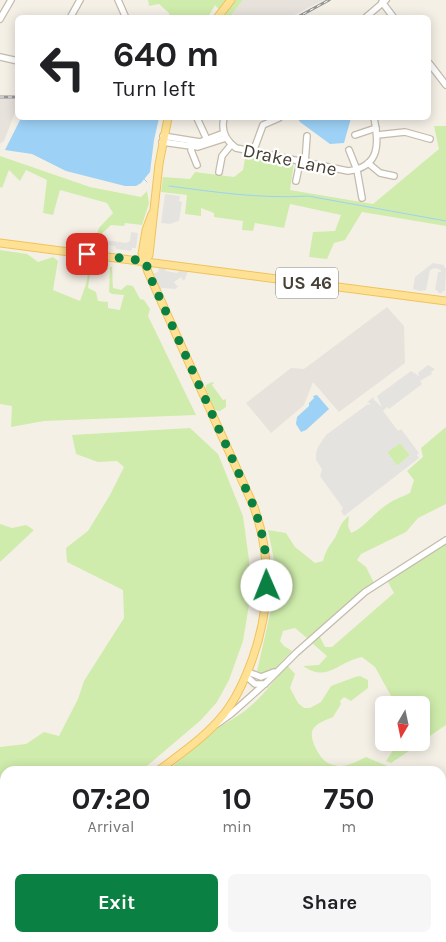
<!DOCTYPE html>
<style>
body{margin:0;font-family:Karla,sans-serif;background:#f6f6f6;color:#202124;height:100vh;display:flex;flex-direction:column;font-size:19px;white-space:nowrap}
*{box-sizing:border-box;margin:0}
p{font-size:16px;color:#757577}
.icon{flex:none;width:28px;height:28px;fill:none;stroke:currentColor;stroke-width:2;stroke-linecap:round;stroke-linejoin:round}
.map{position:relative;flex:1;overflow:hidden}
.sheet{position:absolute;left:0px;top:766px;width:446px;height:176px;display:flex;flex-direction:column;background:#fff;border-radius:15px 15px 0 0;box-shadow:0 2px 12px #0003}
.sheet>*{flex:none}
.top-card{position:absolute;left:15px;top:15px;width:416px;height:105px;border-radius:8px;box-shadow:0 2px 12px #0003;background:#fff;color:#202124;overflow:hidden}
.needle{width:32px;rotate:189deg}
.buttons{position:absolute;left:375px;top:696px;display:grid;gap:10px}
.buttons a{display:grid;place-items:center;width:55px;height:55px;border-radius:8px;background:#fff;box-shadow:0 2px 12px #0003;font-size:25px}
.pin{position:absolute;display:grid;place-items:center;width:42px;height:42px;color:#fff;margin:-21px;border-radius:10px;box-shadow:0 2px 8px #0006}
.me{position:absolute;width:55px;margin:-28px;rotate:359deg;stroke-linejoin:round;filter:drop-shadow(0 0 4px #0008)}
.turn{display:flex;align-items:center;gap:18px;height:105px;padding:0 15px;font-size:22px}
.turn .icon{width:65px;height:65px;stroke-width:2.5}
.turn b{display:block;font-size:35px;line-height:42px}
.eta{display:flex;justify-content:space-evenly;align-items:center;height:85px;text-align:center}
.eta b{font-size:30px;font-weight:700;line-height:35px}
.action{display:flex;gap:10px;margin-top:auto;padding:10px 15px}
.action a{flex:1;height:58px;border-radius:8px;background:#0b8043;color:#fff;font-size:20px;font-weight:700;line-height:58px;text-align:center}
.action a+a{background:#f6f6f6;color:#202124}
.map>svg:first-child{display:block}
.industrial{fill:#e7e2db}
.green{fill:#cfecac}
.parking{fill:#e5e3df;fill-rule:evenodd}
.water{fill:#9dd1f6}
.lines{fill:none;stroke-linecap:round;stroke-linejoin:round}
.stream{stroke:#9dd1f6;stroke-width:1}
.minor-casing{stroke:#c4bbab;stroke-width:8}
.major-casing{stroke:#eec35b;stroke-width:9}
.minor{stroke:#fff;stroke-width:5.5}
.major{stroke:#ffe195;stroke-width:7}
.rail-casing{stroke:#969696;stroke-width:3}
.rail{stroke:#fff;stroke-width:1;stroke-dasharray:4;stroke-linecap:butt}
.route{stroke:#0b8043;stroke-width:9;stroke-dasharray:0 16.2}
.labels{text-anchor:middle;stroke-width:4.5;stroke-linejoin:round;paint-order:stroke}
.shield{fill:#fff;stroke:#7f7a72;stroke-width:1}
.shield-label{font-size:18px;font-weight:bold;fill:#484135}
.street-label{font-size:19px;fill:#484135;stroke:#fff}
</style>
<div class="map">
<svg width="446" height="942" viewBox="0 0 446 942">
<rect width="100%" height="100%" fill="#f5f0e6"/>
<!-- industrial -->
<g class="industrial">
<path d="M243 0H324L290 17H234L232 14Z"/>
<path d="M0 96 17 97 18 105 4 141 0 144Z"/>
<path d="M387 307 404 326 405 363 339 412 313 382 304 405 271 433 246 403 291 368 304 369Z"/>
</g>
<!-- green -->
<g class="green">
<path d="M148 0H243L232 14 234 18 226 17 215 5 208 17H170L169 13 159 4 149 6Z"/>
<path d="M434 126H446V226L362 212 345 240 334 243 327 259 309 257 313 232 335 231 341 215 290 204 284 228 255 223 253 231 242 230 243 221 214 217V213L201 208V216L185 214 187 195 161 192 163 177 190 179 195 172 234 177 243 170 246 153 294 163 290 190 373 204 439 149Z"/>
<path d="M0 156 90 187 141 197 147 191 149 203 142 225 125 223 124 226 111 225 95 240 99 228 113 213 107 203 60 190 53 215 43 213 47 180 26 170 20 181 9 170 2 188 0 187Z"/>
<path d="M0 250 27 254 38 262 53 257 58 261 53 290 80 301C84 290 92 272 86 261L88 259 91 266 88 288 96 292 98 301 108 302V308L120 310 124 295 112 294 109 292 110 267H112L113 288 121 290 127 285 133 286 140 299 144 300 150 309 148 316 196 415 44 421 11 427 12 406 0 404Z"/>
<path d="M212 382 214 383 212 385 223 400 226 399V407L220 411 215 410 206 389V385Z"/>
<path d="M446 427V504L418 518 406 532 361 554 357 560 366 567 374 583 307 638 295 628 283 631 280 641 284 646 292 651 280 663 278 669 264 675 257 671 275 592 274 560 268 530 286 533 295 547 315 563 323 561C327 547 330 546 336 536 340 527 341 522 349 516L348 526 351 533C364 528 373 514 385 506 392 500 402 497 410 493L414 480 407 471 423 457 421 448Z"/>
<path d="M190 428 218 454 243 516 249 560 250 599 243 641 229 680 217 702 201 720 141 771H5V870L0 873V747L26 744 44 732 59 736 78 699 84 681 124 618 123 590 67 562 66 548 88 531 110 495 124 467 117 461 98 462 76 454 72 435Z"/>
<path d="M400 443 410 455 397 466 387 452Z"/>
<path d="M0 524 12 528 26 525 34 530 0 562Z"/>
<path d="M446 543V725L421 742V705H396L375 667 362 657C337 662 328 683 303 666L319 665 327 656 312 643 319 635 325 647H332L394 593 387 580Z"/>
<path d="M287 665 295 674 290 688 298 703 304 708H310L321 702 331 686 355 677 360 676 368 680V688L351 701 344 697 340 701 341 704 333 717C326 720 317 723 313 729 308 738 320 759 328 763 330 764 337 766 340 766 349 766 358 761 366 757L392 768 393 771H177L171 768C184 757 196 744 209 734 219 726 231 721 242 713 259 701 273 682 287 665Z"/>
<path d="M421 743 391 763 386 761 398 743Z"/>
<path d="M446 815V942H0V908L5 904V938H441V817Z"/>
</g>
<!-- parking -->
<g class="parking">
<path d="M165 194 180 196 179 201 182 202 179 221 170 224 161 223Z"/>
<path d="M131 232 138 233 136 248H132L131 251 116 249 115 246 109 245 108 248 98 247 100 237H105L106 240 126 243 130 241Z"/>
<path d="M433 263 444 265V267L446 268 445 291H443L442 293H438V291L435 290 438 272H441V270L435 268 430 270 426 290 420 291 413 289 415 277Z"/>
<path d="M159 268H165L166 271 177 273 180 270 188 271 184 281 181 277 174 282 177 286 180 285 175 289 162 288 160 290 154 273 158 272Z"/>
<path d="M428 365 435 369 431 372 432 374 420 381 422 384 389 409 387 407 383 411 398 431 401 429 419 453 417 455 419 458 344 516 341 511 343 508 320 476 322 469 316 460V453L318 447 326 435 368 404 370 405V403L367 402 374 397V400L382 407 377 396 411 371 419 376 418 373ZM400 443 410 455 397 466 387 452Z"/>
</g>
<!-- water -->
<g class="water">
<path d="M21 118H159L154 140 150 172 141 183 136 186H125L66 171 32 154 5 150Z"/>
<path d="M297 118H351L344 143 330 144 300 122Z"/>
<path d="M317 395 329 409 306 430 301 432 296 424 297 417 309 406V403L314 398 313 396Z"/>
</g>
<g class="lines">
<!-- stream -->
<g class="stream">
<path d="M144 179 147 182"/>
<path d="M169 186C215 192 261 199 308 196L446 221"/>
</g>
<defs>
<g id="minor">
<path d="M118 0 126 18"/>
<path d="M382 2 394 18"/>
<path d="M70 18 80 0"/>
<path d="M365 18 386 0"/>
<path d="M0 19 11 0"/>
<path d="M0 57 18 61"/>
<path d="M429 63 446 85"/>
<path d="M197 118 208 142"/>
<path d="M224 118C221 130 225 140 236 148L348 171C381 167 379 142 374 118"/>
<path d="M355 135 376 128"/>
<path d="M377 135 405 132 430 139"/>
<path d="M163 136 200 142 224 133"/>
<path d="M162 142 198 147 226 138"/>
<path d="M193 144 191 150 197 165"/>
<path d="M349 150 357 170 362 198"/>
<path d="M253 152 263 125 279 118"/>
<path d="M305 163 307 136"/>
<path d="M368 163 380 173 394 176"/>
<path d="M219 172 222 156 231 145"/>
<path d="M296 181 300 162"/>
<path d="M248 672 261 677 274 672"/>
<path d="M246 676 255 684H265"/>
<path d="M217 724 231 714 268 681 296 653 365 592 446 540"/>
</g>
<g id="major">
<path d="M217 18 231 0"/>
<path d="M152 214 146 230 142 254 148 272 254 507C272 558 270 610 252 660 245 679 237 698 224 714 207 736 180 754 158 771"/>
<path d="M0 243 446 301"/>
<path d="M146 261 149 255 159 164 168 118"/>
<path d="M0 905 5 901"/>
</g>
</defs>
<!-- minor casing -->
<use href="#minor" class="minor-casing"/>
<!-- major casing -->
<use href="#major" class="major-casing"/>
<!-- minor -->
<use href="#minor" class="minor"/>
<!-- major -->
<use href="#major" class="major"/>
<defs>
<g id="rail">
<path d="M296 18 329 0"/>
<path d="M0 97H18"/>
</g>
</defs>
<!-- rail casing -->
<use href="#rail" class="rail-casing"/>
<!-- rail -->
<use href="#rail" class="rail"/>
</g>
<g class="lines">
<!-- route -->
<path class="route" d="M87 254 146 261 148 272 254 507C263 533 268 559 267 586"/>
</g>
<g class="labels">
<!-- shield labels -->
<rect class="shield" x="276" y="267.5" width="62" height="31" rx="4"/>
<g class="shield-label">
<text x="307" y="289">US 46</text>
</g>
<!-- street labels -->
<g class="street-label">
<text transform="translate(290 159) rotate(12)" y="7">Drake Lane</text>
</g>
</g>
</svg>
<div class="buttons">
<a><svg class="needle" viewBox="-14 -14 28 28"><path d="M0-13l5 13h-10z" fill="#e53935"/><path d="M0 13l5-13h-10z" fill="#757577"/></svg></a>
</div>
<div class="pin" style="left:87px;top:254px;background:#d93025"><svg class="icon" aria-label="arrive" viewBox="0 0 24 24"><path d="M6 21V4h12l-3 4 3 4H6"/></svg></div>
<svg class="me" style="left:267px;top:586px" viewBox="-20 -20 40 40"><circle r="19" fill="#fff"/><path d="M0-13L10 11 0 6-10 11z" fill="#0b8043"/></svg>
<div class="top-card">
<div class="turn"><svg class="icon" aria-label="left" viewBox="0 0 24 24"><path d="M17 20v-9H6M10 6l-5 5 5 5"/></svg><div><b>640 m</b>Turn left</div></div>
</div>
<section class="sheet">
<div class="eta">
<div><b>07:20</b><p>Arrival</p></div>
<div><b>10</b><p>min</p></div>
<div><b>750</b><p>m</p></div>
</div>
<div class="action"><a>Exit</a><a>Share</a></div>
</section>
</div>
